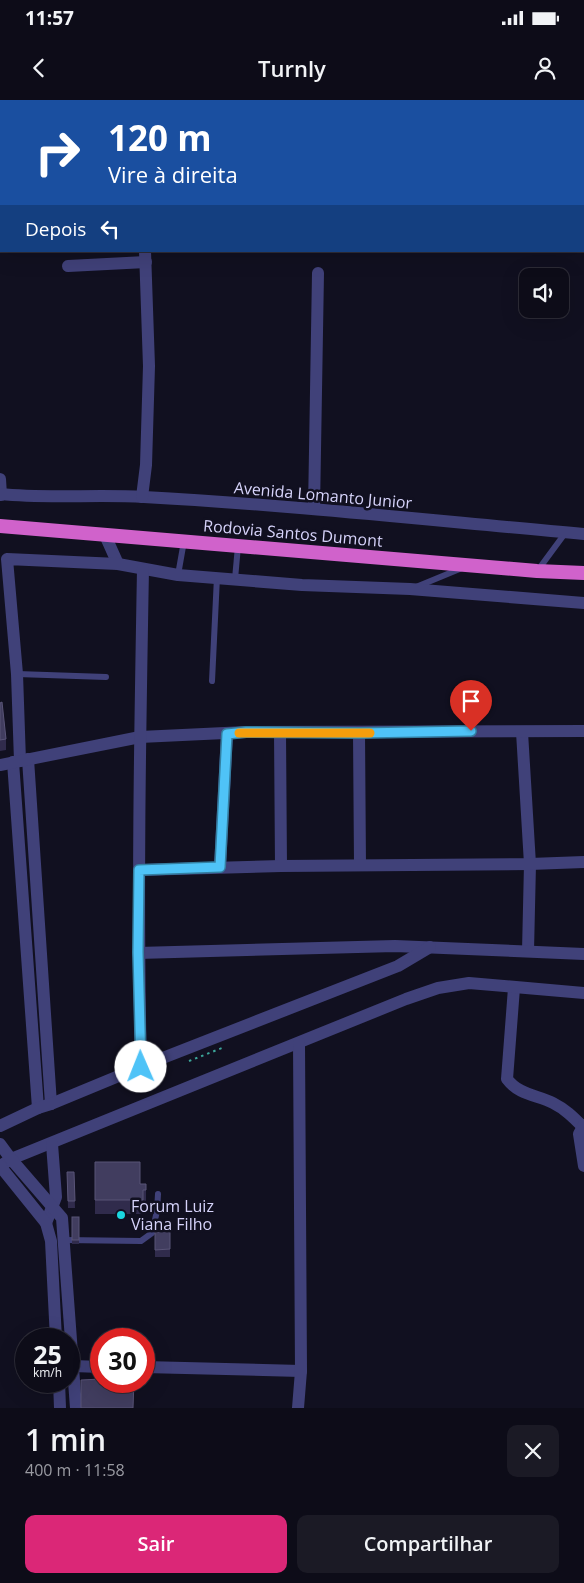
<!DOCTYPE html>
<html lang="pt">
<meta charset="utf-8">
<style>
body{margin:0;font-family:"Open Sans",sans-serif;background:#1b1a25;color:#f1f3f6;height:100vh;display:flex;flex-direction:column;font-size:19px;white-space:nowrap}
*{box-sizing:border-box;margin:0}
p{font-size:16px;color:#9a9ba2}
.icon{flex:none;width:28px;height:28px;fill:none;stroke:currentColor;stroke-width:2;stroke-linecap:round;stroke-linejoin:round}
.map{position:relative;height:1308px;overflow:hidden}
.drawer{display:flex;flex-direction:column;background:#0d0c18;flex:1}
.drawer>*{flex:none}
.guide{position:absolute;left:0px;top:0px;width:585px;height:152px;box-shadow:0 5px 20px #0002,0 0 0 1px #2d2c37;background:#1a4fa0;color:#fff;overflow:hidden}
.buttons{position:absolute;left:519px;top:168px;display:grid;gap:10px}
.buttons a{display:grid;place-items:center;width:50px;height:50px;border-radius:10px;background:#0d0c18;box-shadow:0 5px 20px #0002,0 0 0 1px #2d2c37;font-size:25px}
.speed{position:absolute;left:15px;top:1228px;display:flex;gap:10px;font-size:25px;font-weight:700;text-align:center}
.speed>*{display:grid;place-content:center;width:65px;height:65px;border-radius:50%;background:#0d0c18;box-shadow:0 5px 20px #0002,0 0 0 1px #2d2c37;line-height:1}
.speed small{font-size:12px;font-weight:400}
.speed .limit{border:8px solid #d22;background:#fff;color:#111}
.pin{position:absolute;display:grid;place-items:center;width:42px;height:42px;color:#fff;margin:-51px -21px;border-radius:50% 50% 50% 0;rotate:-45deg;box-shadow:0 0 5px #0007}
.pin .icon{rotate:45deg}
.me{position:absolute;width:55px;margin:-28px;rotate:359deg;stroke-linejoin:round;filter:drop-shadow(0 0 4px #0008)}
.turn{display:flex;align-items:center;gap:18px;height:105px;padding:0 25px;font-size:22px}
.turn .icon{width:65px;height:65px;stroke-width:2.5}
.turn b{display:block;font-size:35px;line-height:42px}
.then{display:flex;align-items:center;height:48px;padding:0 25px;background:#0003;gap:10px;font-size:19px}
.round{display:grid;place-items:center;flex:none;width:52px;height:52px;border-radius:10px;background:#1b1a25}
.head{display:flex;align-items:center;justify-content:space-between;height:85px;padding:0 25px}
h1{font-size:30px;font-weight:600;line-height:38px}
.action{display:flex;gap:10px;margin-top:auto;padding:10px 25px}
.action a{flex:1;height:58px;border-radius:10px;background:#db2777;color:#fff;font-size:20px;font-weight:600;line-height:58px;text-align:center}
.action a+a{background:#1b1a25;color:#f1f3f6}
.status{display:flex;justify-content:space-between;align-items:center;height:35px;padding:0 25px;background:#0d0c18;direction:ltr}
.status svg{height:14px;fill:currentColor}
header{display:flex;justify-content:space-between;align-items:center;height:65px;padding:0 25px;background:#0d0c18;font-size:22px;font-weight:600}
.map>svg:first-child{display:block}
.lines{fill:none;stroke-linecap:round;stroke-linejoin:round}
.path{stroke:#3ca599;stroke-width:2;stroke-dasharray:2.5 4;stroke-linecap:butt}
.service{stroke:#404179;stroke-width:6}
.minor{stroke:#404179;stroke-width:12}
.tertiary{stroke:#404179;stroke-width:12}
.trunk{stroke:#d062cb;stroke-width:14}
.wall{fill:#302b4c}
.building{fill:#413d5f;stroke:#595477}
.route-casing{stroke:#337fa1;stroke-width:12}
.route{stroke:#4fc3f7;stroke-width:9}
.slow{stroke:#f59e0b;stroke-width:9}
.poi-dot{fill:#1ad6df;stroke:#111020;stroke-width:2}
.labels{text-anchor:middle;stroke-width:5;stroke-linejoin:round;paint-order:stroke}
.street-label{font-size:16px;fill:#d6d3fa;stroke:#111020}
.poi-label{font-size:16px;fill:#d6d3fa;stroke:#111020;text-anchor:start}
</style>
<div class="status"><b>11:57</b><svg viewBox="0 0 49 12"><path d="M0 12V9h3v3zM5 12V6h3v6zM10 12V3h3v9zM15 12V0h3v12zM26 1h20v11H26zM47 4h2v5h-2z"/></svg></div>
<header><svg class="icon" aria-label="back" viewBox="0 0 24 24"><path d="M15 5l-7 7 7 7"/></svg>Turnly<svg class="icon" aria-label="person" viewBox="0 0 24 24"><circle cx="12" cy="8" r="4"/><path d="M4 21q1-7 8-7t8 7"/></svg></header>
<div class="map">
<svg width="584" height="1308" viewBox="0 0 584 1308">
<rect width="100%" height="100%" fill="#111020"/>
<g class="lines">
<!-- path -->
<path class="path" d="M189 961 222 948"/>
<!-- service -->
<g class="service">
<path d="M0 2 3 0"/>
<path d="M538 470 566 432"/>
<path d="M178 475 184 441"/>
<path d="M235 479 238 446"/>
<path d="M416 487 462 468"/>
<path d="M17 574 106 577"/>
<path d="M212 581 217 477"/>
<path d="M64 1140 141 1141 152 1133 157 1111 158 1094"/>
</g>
<!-- minor -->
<g class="minor">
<path d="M479 0V1"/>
<path d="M499 0 500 1"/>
<path d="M68 166 146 162"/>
<path d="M0 379 1 395"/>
<path d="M0 394C48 399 96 394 144 397 291 405 437 421 584 434"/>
<path d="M142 397 146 365 149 266 145 151"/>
<path d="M314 409 318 173"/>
<path d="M105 435 118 464"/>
<path d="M280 632 281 766"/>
<path d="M522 632 530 764 528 851"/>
<path d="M359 633 360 765"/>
<path d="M28 659 51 1004"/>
<path d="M20 661 17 574 7 459 118 464 178 475 302 485 410 489 584 503"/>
<path d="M13 662 38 1008"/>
<path d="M0 665 140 637 246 632 584 631"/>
<path d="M220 767 227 634"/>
<path d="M139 770 281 766 530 764 584 762"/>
<path d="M138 853 395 846 584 854"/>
<path d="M514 888 507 979C519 995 537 995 553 1003 565 1009 573 1017 582 1026"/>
<path d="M141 967C137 801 140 635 143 469"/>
<path d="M584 1025 579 1034 584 1066"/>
<path d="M0 1026 38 1008 51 1004 155 961 398 866 430 847"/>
<path d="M2 1065 11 1059 406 899 438 888 469 883 584 893"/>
<path d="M46 1123 56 1097 52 1044"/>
<path d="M73 1266 101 1267"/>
<path d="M144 1267 301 1271"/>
<path d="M298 1308 301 1271 299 943"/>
</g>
<!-- tertiary -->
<g class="tertiary">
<path d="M514 1 521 0"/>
<path d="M0 46H1"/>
<path d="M0 68 1 67"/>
<path d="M0 1044 11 1059 62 1118 76 1308"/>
<path d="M0 1066 46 1123 51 1141 56 1239"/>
<path d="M59 1281 60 1308"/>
</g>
<!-- trunk -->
<path class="trunk" d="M0 426 537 471 584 473"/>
</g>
<!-- wall -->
<g class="wall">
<path d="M0 603 6 639V650L0 651Z"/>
<path d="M95 1062 140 1084H146V1104H143V1114H95Z"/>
<path d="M67 1072H74L75 1108H68Z"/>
<rect x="72" y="1117" width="7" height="27"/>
<path d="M170 1131V1157H155V1132Z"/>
</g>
<!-- building -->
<g class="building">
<path d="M2 602 6 639 0 640V603Z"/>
<path d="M95 1062H140V1084H146V1090H143V1100H95Z"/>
<path d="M67 1072H74L75 1101H68Z"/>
<rect x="72" y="1117" width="7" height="23"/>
<path d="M170 1131V1149L155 1150V1132Z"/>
<path d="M101 1279V1281H134L133 1308H81V1280Z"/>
</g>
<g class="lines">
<defs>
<path id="route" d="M141 967 138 852 139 770 220 767 227 634 246 632 360 633 471 631"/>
</defs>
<!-- route casing -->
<use href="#route" class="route-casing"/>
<!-- route -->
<use href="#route" class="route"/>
<!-- slow -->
<path class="slow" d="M239 633H370"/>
</g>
<!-- markers -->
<circle class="poi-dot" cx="121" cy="1115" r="5"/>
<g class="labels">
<!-- street labels -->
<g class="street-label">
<text transform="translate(323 395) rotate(5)" y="6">Avenida Lomanto Junior</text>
<text transform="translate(293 433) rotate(5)" y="6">Rodovia Santos Dumont</text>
</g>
<!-- poi labels -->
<g class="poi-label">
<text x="131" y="1112">Forum Luiz<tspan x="131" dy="18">Viana Filho</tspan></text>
</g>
</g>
</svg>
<div class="buttons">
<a><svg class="icon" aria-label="sound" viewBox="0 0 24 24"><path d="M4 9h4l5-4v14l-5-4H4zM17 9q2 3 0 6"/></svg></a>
</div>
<div class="speed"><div>25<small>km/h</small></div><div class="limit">30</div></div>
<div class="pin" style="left:471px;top:631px;background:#d93025"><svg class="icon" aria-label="arrive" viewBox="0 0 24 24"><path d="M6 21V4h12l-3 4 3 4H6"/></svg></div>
<svg class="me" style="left:141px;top:967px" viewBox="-20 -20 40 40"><circle r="19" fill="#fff"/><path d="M0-13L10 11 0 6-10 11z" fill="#4fc3f7"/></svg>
<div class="guide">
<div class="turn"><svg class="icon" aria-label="right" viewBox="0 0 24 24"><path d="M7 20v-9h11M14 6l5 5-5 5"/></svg><div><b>120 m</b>Vire à direita</div></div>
<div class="then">Depois<svg class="icon" aria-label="left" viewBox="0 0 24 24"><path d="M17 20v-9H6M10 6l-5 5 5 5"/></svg></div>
</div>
</div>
<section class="drawer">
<div class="head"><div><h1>1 min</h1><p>400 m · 11:58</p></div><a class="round"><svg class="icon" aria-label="close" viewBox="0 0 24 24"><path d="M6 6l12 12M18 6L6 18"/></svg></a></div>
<div class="action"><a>Sair</a><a>Compartilhar</a></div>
</section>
